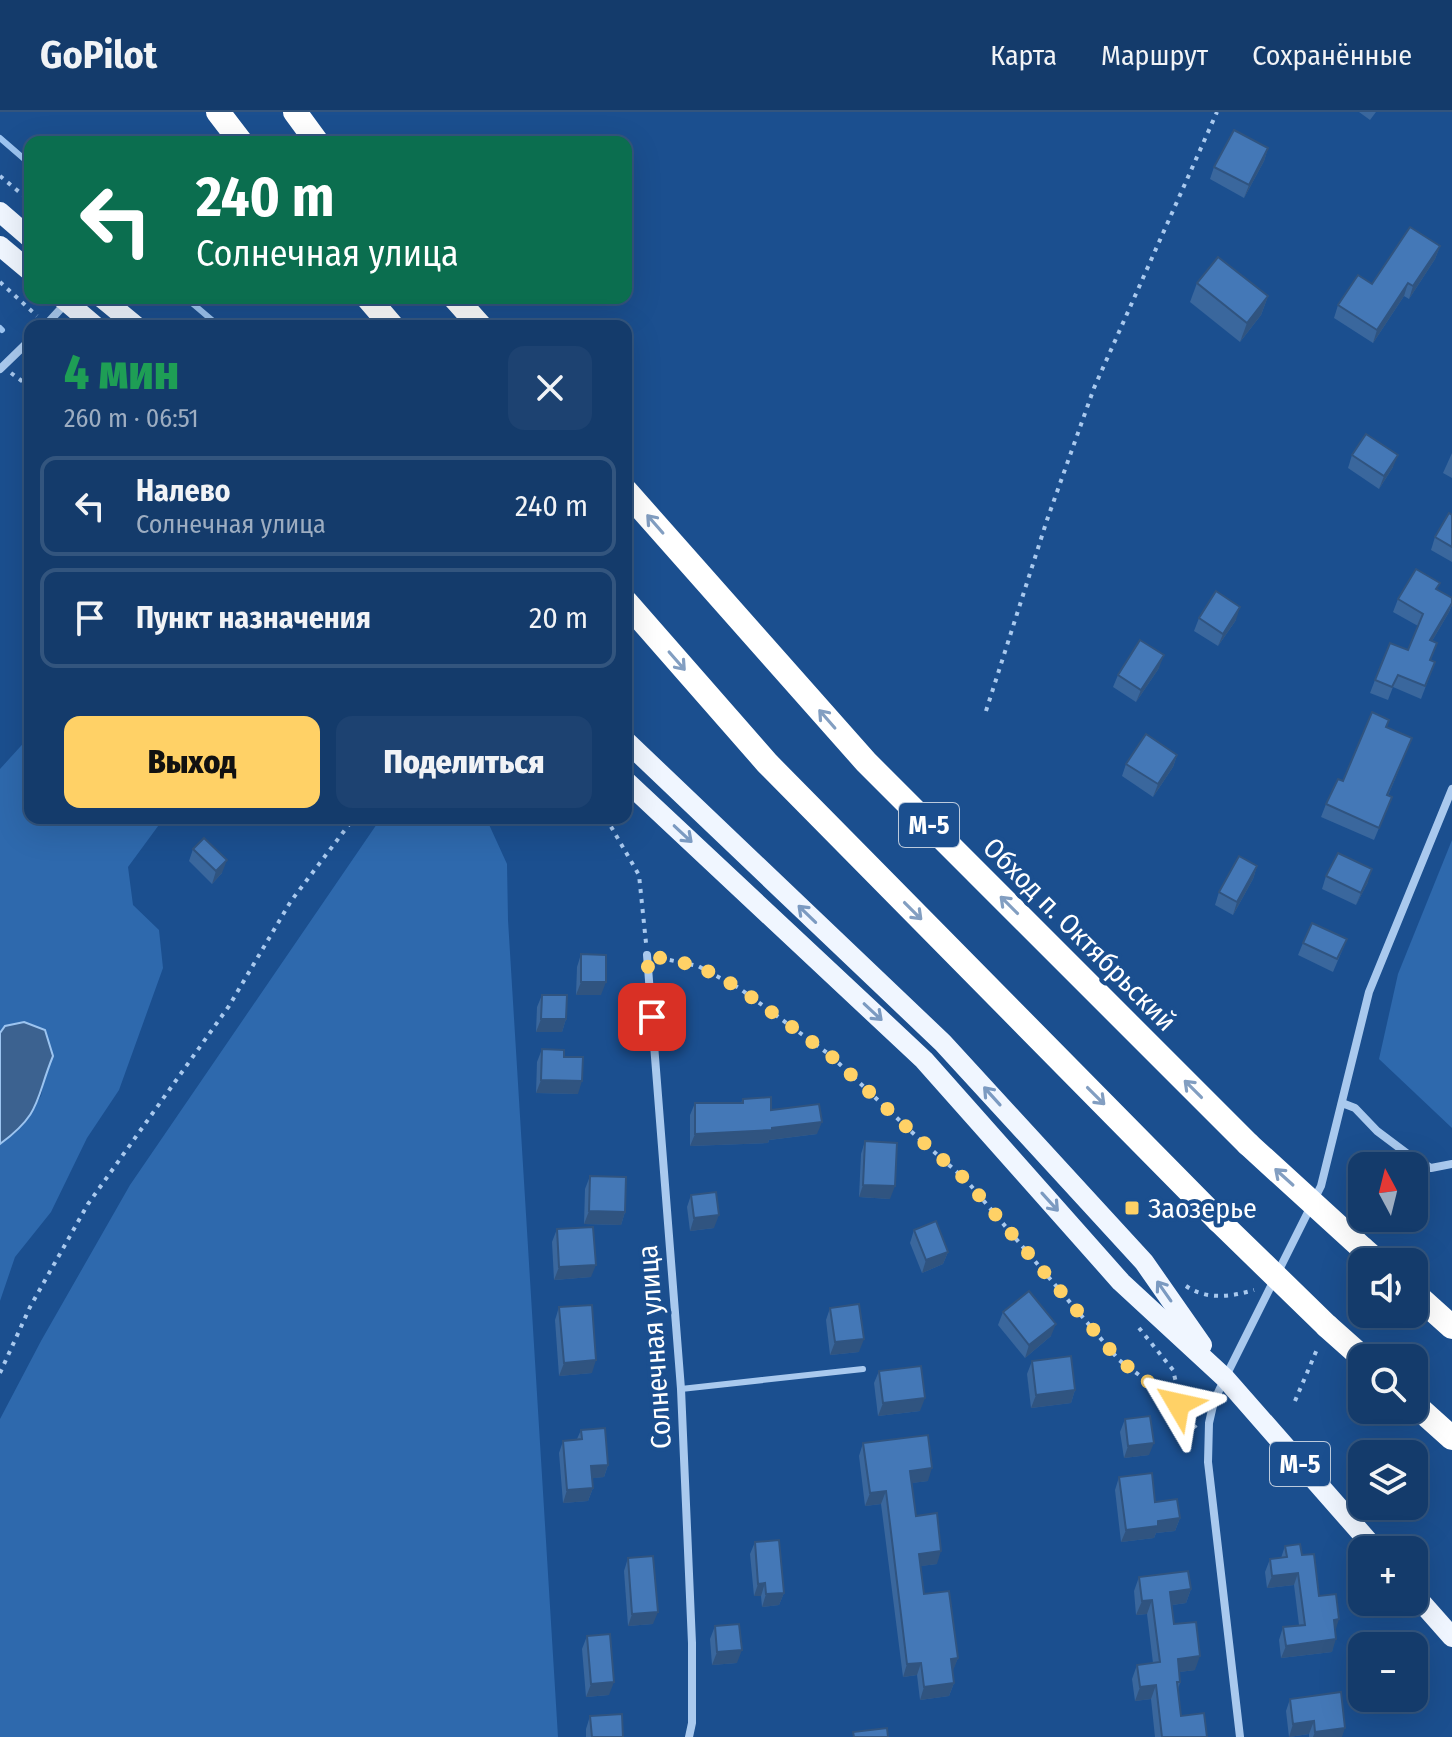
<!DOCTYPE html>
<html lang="ru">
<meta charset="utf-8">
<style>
body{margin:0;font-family:"Fira Sans Condensed",sans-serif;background:#1d4271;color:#f1f3f6;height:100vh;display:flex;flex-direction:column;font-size:30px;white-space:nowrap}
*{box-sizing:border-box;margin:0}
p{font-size:26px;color:#9dadc1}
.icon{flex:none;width:44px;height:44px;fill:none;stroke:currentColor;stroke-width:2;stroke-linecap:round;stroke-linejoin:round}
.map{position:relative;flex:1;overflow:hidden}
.drawer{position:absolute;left:24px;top:208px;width:608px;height:504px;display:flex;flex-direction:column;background:#143b6b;border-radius:16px;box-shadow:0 8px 32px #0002,0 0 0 2px #33557e}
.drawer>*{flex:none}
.banner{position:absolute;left:24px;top:24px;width:608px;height:168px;border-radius:16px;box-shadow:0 8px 32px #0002,0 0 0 2px #33557e;background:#0b6e4f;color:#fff;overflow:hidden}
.needle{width:52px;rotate:353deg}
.tools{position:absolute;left:1348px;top:1040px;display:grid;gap:16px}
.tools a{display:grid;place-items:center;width:80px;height:80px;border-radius:16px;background:#143b6b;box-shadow:0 8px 32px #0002,0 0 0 2px #33557e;font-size:40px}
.pin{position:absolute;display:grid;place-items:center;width:68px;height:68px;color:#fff;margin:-34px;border-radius:16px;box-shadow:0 4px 12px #0006}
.me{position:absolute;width:88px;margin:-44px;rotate:306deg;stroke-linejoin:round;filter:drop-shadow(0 0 6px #0008)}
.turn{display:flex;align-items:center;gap:28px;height:168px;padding:0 40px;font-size:36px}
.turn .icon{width:104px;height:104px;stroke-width:2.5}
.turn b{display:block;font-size:56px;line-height:68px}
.round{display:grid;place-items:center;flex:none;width:84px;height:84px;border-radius:16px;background:#1d4271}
.overview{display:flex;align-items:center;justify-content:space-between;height:136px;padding:0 40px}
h1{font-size:48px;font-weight:800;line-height:60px;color:#1e9e55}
.primary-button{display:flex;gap:16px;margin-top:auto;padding:16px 40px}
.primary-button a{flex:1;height:92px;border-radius:16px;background:#ffd166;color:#111;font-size:32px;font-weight:800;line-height:92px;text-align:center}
.primary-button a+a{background:#1d4271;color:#f1f3f6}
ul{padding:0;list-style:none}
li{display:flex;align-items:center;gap:24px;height:100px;margin:0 16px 12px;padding:0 24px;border:4px solid #33557e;border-radius:16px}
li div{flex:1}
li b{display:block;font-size:30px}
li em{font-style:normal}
header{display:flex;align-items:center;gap:48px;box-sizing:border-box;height:112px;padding:0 40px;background:#143b6b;border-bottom:2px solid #33557e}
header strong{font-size:38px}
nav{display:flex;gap:44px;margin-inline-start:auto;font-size:28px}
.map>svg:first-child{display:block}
.green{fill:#2e69ad}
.water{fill:#3c6290;stroke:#9cc4f0;stroke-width:2}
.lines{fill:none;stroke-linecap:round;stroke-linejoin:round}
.stream{stroke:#9cc4f0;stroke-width:6}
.path{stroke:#a9c9ee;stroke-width:4;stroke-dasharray:4 6;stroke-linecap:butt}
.lane{stroke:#a9c9ee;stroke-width:6}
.street{stroke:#a9c9ee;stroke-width:8}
.primary{stroke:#f0f6ff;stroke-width:20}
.highway{stroke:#fff;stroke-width:24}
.highway-bridge{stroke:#fff;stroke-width:24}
.wall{fill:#3a679d}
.shaded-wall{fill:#305480}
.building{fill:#4478b7;stroke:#305480;stroke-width:2}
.oneway{stroke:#829ec1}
.oneway2{stroke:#7b9ac1}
.route{stroke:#ffd166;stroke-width:14;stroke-dasharray:0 25.2}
.poi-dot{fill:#ffd166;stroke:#1b4f8f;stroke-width:3}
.labels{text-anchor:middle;stroke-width:8;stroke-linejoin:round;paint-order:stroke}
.shield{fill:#1b4f8f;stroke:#bbcadd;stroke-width:2}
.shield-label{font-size:26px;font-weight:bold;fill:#fff}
.street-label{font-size:28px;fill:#fff;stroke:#1b4f8f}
.poi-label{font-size:28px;fill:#fff;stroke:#1b4f8f;text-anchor:start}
</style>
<header>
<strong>GoPilot</strong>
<nav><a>Карта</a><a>Маршрут</a><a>Сохранённые</a></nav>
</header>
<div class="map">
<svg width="1452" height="1625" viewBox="0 0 1452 1625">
<rect width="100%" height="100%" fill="#1b4f8f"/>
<!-- green -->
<g class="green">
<path d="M30 624V706H164L128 755 133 793 159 818 163 856 119 978 87 1026 51 1100 15 1145 0 1189V1032L17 1019 41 984 45 963 53 944 5 914 0 921V657Z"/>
<path d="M381 706H486L507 752 508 808 558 1625H0V1307L41 1229 130 1073Z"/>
<path d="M1452 728V1016L1379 947 1398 862Z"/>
</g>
<!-- water -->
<path class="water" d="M24 910 45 918 53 944C35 988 42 1001 0 1032V921L5 914Z"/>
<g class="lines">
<!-- stream -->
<g class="stream">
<path d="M0 26 30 52"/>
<path d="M186 186 219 214"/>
<path d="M0 216 2 218"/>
</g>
<!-- path -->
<g class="path">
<path d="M0 64 30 89 26 94"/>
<path d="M0 170 37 204"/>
<path d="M11 261 30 275"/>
<path d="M986 599 1047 408 1094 276 1217 0"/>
<path d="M606 706 639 763 646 831"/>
<path d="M660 846 698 854 739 876 830 943 915 1023 966 1068 1119 1248 1178 1292 1196 1316"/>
<path d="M1186 1174C1206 1188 1231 1185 1254 1178"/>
<path d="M1139 1216 1173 1258 1178 1279V1291"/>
<path d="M0 1261 30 1195 88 1092 229 894 291 789 354 706"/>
<path d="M1295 1289 1318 1235"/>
</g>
<!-- lane -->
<path class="lane" d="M681 1277 863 1257"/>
<!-- street -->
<g class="street">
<path d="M45 214 66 191"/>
<path d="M0 257 30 228"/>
<path d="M647 843 681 1277 692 1531V1611L689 1625"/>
<path d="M1342 991 1355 996 1377 1019 1413 1046 1431 1056 1452 1052"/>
<path d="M1240 1625 1208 1350 1209 1311 1214 1289 1225 1266 1321 1074 1369 880 1452 677"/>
</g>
<!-- primary -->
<g class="primary">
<path d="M0 100 30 126"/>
<path d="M0 134 30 159"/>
<path d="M62 186 95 214"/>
<path d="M102 186 136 214"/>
<path d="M626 629 943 931 1144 1150 1202 1233"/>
<path d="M626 669 924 948 1121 1170 1225 1266 1376 1438"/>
<path d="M1414 1482 1452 1525"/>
</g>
<!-- highway -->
<g class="highway">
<path d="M218 0 241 30"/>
<path d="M295 0 317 30"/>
<path d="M368 186 392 214"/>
<path d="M455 186 480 214"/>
<path d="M626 379 866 650 1248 1032"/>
<path d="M626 490 767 651 1219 1109"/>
<path d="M1362 1136 1378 1150"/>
<path d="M1414 1181 1452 1215"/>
<path d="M1327 1214 1363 1246"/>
<path d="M1414 1292 1452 1326"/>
</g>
<!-- highway-bridge -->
<g class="highway-bridge">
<path d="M1248 1032 1362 1136"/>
<path d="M1219 1109 1327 1214"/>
</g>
</g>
<!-- wall -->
<g class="wall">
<path d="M1359 0H1376L1370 8Z"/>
<path d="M1268 36 1264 49 1244 86 1210 67 1214 55Z"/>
<path d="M1440 134 1435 147 1409 187 1404 184 1373 231 1334 206 1338 193Z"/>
<path d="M1197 171 1268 184 1261 203 1240 230 1190 190Z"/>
<path d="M1452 341V366L1443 361Z"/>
<path d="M1352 343 1393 355 1379 377 1348 356Z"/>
<path d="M1452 403V450L1431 438 1435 425Z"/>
<path d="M1437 478 1452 486V493L1449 500 1432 529 1430 548 1435 550 1421 587 1393 575 1388 588 1370 581 1375 568 1408 538 1418 514 1393 500 1398 487Z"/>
<path d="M1199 506 1236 508 1218 534 1194 519Z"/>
<path d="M1159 556 1136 590 1113 575 1118 563Z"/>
<path d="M1387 615 1412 626 1388 684 1392 685 1374 728 1321 705 1326 692Z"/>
<path d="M1177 643 1173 655 1153 685 1122 664 1126 652Z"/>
<path d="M193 737 222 761 212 772 189 749Z"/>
<path d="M1257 754 1253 767 1233 803 1215 793 1219 780Z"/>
<path d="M1326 764 1368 770 1356 793 1322 777Z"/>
<path d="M1347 827 1333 860 1298 843 1303 831Z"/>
<path d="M581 842 601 883H576L577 855Z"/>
<path d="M542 883 566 907 562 920H536L537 895Z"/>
<path d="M542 937 564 945 578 982 536 981 537 950Z"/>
<path d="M743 987 771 998 817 1022 769 1028 768 1031 690 1034V1003L695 991H741Z"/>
<path d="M865 1029 890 1087 859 1085 861 1042Z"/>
<path d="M590 1064 625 1100 621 1113 584 1112 585 1077Z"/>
<path d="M691 1083 714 1116 690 1119 687 1095Z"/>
<path d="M557 1117 591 1165 554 1168 552 1130Z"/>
<path d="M914 1118 948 1140 943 1152 922 1161 910 1131Z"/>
<path d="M559 1195 592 1261 559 1264 555 1208Z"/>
<path d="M830 1196 859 1240 830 1243 826 1208Z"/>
<path d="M1003 1200 1051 1224 1025 1246 998 1213Z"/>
<path d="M1032 1249 1075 1278 1071 1291 1031 1296 1027 1262Z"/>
<path d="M879 1259 920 1299 878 1304 874 1271Z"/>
<path d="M1125 1307 1149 1343 1124 1346 1120 1320Z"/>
<path d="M581 1318 608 1353 604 1365 592 1366 593 1376 588 1389 563 1391 559 1341 563 1329 577 1327Z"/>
<path d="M863 1331 928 1369 911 1371 916 1404 937 1452 920 1454 924 1482 958 1546 952 1559 954 1571 949 1584 920 1588 917 1563 903 1565 881 1392 865 1394 859 1344Z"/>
<path d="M1119 1365 1180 1406 1175 1419 1156 1421 1154 1426 1121 1430 1115 1378Z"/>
<path d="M755 1430 784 1481 779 1493 762 1495 761 1484H754L750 1442Z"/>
<path d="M1285 1434 1302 1443 1335 1519 1332 1540 1281 1546 1279 1528 1283 1515 1299 1513 1294 1473 1267 1476 1265 1460 1270 1447 1281 1446Z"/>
<path d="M628 1446 653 1512 628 1514 624 1459Z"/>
<path d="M1139 1465 1191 1477 1186 1491 1172 1493 1174 1512 1195 1558 1179 1560 1180 1570 1178 1578 1181 1604 1207 1625H1155L1151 1587 1135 1589 1132 1567 1137 1553 1153 1551 1147 1502 1136 1503 1134 1479Z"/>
<path d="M715 1514 737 1551 712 1553 710 1527Z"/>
<path d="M587 1524 609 1583 586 1585 582 1537Z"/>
<path d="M1290 1587 1342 1625H1309V1622L1289 1625 1286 1599Z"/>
<path d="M590 1604 623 1625H586V1617Z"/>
</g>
<!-- shaded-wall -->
<g class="shaded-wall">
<path d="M1268 36 1264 49 1244 86 1249 73Z"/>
<path d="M1440 134 1435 147 1409 187 1413 174Z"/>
<path d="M1408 171 1404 184 1373 231 1377 218Z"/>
<path d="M1268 184 1261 203 1240 230 1247 211Z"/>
<path d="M1398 343 1393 355 1379 377 1384 364Z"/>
<path d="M1452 491 1449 500 1425 541 1430 528Z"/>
<path d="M1240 495 1236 508 1218 534 1223 522Z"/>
<path d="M1164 543 1159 556 1136 590 1141 578Z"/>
<path d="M1177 643 1173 655 1153 685 1158 672Z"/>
<path d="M227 748 222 761 212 772 216 759Z"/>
<path d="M1257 754 1253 767 1233 803 1237 790Z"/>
<path d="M1372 757 1368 770 1356 793 1361 781Z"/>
<path d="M581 870H606L601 883H576Z"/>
<path d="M541 907H566L562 920H536Z"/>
<path d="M541 968 582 969 578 982 536 981Z"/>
<path d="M822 1010 817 1022 769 1028 768 1031 690 1034 695 1022 772 1016Z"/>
<path d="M863 1073 895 1074 890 1087 859 1085Z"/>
<path d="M589 1099 625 1100 621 1113 584 1112Z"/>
<path d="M719 1103 714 1116 690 1119 694 1106Z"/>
<path d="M948 1140 943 1152 922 1161 926 1148Z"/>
<path d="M596 1153 591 1165 554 1168 559 1155Z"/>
<path d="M1056 1212 1051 1224 1025 1246 1029 1233Z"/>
<path d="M864 1227 859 1240 830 1243 835 1230Z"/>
<path d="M596 1248 592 1261 559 1264 564 1251Z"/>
<path d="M1075 1278 1071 1291 1031 1296 1036 1283Z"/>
<path d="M925 1286 920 1299 878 1304 883 1291Z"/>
<path d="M1154 1331 1149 1343 1124 1346 1128 1334Z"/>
<path d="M608 1353 604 1365 586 1367 591 1354Z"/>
<path d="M932 1356 928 1369 905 1372 910 1359Z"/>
<path d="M593 1376 588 1389 563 1391 567 1378Z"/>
<path d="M886 1379 881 1392 865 1394 870 1381Z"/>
<path d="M1180 1406 1175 1419 1156 1421 1154 1426 1121 1430 1126 1418 1158 1409Z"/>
<path d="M941 1439 937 1452 914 1455 919 1442Z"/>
<path d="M1298 1461 1294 1473 1267 1476 1272 1464Z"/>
<path d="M765 1471 761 1484H754L758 1472Z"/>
<path d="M1191 1477 1186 1491 1165 1494 1170 1480Z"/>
<path d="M784 1481 779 1493 762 1495 766 1482Z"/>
<path d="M1152 1488 1147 1502 1136 1503 1142 1489Z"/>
<path d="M658 1500 653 1512 628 1514 632 1502Z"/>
<path d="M1339 1507 1335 1520 1334 1508Z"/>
<path d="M1336 1527 1332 1540 1281 1546 1286 1534Z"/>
<path d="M742 1538 737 1551 712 1553 717 1540Z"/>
<path d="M1200 1544 1195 1558 1172 1561 1178 1547Z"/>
<path d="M958 1546 953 1559 946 1560 951 1547Z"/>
<path d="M921 1551 917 1563 903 1565 907 1552Z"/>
<path d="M614 1570 609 1583 586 1585 591 1572Z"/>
<path d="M954 1571 949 1584 920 1588 924 1575Z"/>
<path d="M1156 1573 1151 1587 1135 1589 1140 1575Z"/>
<path d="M1314 1609 1309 1622 1289 1625 1293 1612Z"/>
<path d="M1345 1616 1342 1625H1313L1315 1620Z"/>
</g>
<!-- building -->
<g class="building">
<path d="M1234 18 1268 36 1249 73 1214 55Z"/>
<path d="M1410 115 1440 134 1413 174 1408 171 1377 218 1338 193 1358 163 1372 172Z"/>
<path d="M1218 145 1268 184 1247 211 1197 171Z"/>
<path d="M1366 322 1398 343 1384 364 1352 343Z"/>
<path d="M1449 401 1452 403V435L1435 425Z"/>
<path d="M1416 457 1440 471 1436 477 1452 486V491L1430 528 1437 531 1430 548 1435 550 1425 574 1398 563 1392 575 1375 568 1390 531 1408 538 1423 502 1398 487Z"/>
<path d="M1216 479 1240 495 1223 522 1199 506Z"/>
<path d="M1140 528 1164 543 1141 578 1118 563Z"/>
<path d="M1372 600 1389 608 1386 615 1412 626 1387 683 1392 685 1379 716 1326 692 1338 667 1343 669Z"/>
<path d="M1146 622 1177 643 1158 672 1126 652Z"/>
<path d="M204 726 227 748 216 759 193 737Z"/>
<path d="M1338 741 1372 757 1361 781 1326 764Z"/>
<path d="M1239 744 1257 754 1237 790 1219 780Z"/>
<path d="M1312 811 1347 827 1337 847 1303 831Z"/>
<path d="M581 842 606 843V870H581Z"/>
<path d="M542 883H567L566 907H541Z"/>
<path d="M542 937 564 938V945H583L582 969 541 968Z"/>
<path d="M771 985V998L819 992 822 1010 772 1016V1018L695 1022V991H743V987Z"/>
<path d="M865 1029 897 1031 895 1074 863 1073Z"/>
<path d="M590 1064 626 1065 625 1100 589 1099Z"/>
<path d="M716 1080 719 1103 694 1106 691 1083Z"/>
<path d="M936 1109 948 1140 926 1148 914 1118Z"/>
<path d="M593 1115 596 1153 559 1155 557 1117Z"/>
<path d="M1029 1179 1056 1212 1029 1233 1003 1200Z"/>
<path d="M859 1192 864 1227 835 1230 830 1196Z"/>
<path d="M592 1193 596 1248 564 1251 559 1195Z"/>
<path d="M1071 1244 1075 1278 1036 1283 1032 1249Z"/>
<path d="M921 1254 925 1286 883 1291 879 1259Z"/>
<path d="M1150 1304 1154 1331 1128 1334 1125 1307Z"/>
<path d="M605 1316 608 1353 591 1354 593 1376 567 1378 563 1329 582 1327 581 1318Z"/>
<path d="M928 1323 932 1356 910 1359 916 1404 937 1401 941 1439 919 1442 924 1482 949 1479 958 1546 951 1547 954 1571 924 1575 921 1551 907 1552 886 1379 870 1381 863 1331Z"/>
<path d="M1152 1361 1155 1390 1177 1387 1180 1406 1158 1409V1414L1126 1418 1119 1365Z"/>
<path d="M779 1428 784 1481 766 1482 765 1471 758 1472 755 1430Z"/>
<path d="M1300 1432 1302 1443 1314 1442 1319 1484 1336 1482 1339 1507 1334 1508 1336 1527 1286 1534 1283 1515 1305 1513 1298 1461 1272 1464 1270 1447 1287 1445 1285 1434Z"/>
<path d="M653 1444 658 1500 632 1502 628 1446Z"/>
<path d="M1188 1459 1191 1477 1170 1480 1174 1512 1196 1510 1200 1544 1178 1547 1180 1570H1177L1181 1604 1204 1601 1207 1625H1162L1156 1573 1140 1575 1137 1553 1160 1550 1152 1488 1142 1489 1139 1465Z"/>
<path d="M739 1512 742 1538 717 1540 715 1514Z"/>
<path d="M610 1522 614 1570 591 1572 587 1524Z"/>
<path d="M1341 1580 1345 1616 1315 1620 1314 1609 1293 1612 1290 1587Z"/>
<path d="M622 1602 623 1625H592L590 1604Z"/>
<path d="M887 1616 888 1625H854L853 1620Z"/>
</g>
<!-- one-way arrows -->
<defs><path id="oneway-shaft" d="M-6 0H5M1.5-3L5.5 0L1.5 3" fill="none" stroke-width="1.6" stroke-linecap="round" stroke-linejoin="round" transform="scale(2)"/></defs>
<g class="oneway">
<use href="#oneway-shaft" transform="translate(655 412) rotate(-131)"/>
<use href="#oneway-shaft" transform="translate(677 549) rotate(49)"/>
<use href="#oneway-shaft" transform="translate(827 607) rotate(-131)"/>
<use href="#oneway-shaft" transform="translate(1009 793) rotate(-135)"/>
<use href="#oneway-shaft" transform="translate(913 799) rotate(45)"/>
<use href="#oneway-shaft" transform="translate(1193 977) rotate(-135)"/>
<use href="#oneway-shaft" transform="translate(1096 984) rotate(45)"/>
<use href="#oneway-shaft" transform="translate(1284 1065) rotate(-138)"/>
</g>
<g class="oneway2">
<use href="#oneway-shaft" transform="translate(683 722) rotate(43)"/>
<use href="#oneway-shaft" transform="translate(807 802) rotate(-136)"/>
<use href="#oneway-shaft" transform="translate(873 900) rotate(43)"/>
<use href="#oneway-shaft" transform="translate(992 984) rotate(-132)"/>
<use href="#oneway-shaft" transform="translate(1050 1090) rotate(48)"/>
<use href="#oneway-shaft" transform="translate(1164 1179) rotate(-125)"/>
</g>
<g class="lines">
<!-- route -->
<path class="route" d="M652 905 647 843 698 854 719 865 739 876 830 943 915 1023 966 1068 1119 1248 1178 1292"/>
</g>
<!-- markers -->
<rect class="poi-dot" x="1124" y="1088" width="16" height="16" rx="4"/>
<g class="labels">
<!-- shield labels -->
<g class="shield">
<rect x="899" y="691" width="60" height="44" rx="6"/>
<rect x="1270" y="1330" width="60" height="44" rx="6"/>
</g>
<g class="shield-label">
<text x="929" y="722">М-5</text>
<text x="1300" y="1361">М-5</text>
</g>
<!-- street labels -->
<g class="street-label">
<text transform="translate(1080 822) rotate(45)" y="10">Обход п. Октябрьский</text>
<text transform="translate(654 1235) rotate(-94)" y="10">Солнечная улица</text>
</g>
<!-- poi labels -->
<g class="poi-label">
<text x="1148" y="1106">Заозерье</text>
</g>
</g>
</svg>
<div class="tools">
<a><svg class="needle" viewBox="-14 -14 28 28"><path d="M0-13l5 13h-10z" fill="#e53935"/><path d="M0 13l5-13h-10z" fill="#9dadc1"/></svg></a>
<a><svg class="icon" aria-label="sound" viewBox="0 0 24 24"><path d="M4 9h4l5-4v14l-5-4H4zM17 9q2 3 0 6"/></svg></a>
<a><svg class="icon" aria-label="search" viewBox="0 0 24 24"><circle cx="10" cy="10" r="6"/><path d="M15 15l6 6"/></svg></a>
<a><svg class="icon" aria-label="layers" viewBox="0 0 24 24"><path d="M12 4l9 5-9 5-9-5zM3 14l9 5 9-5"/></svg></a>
<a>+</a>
<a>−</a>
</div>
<div class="pin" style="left:652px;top:905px;background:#d93025"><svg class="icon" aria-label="arrive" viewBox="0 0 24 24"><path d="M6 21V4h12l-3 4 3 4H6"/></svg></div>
<svg class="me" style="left:1178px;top:1292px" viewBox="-20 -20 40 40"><path d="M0-17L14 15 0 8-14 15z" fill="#ffd166" stroke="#fff" stroke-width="4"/></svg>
<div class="banner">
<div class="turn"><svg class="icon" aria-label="left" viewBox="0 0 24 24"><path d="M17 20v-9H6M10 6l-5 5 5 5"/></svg><div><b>240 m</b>Солнечная улица</div></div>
</div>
<section class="drawer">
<div class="overview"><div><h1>4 мин</h1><p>260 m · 06:51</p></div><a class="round"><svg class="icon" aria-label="close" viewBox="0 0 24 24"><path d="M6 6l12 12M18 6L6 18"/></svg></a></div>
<ul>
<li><svg class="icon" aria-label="left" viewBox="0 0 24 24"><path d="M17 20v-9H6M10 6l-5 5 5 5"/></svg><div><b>Налево</b><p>Солнечная улица</p></div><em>240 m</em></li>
<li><svg class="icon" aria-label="arrive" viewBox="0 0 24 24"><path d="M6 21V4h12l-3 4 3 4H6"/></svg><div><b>Пункт назначения</b></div><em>20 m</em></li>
</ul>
<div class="primary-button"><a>Выход</a><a>Поделиться</a></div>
</section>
</div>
